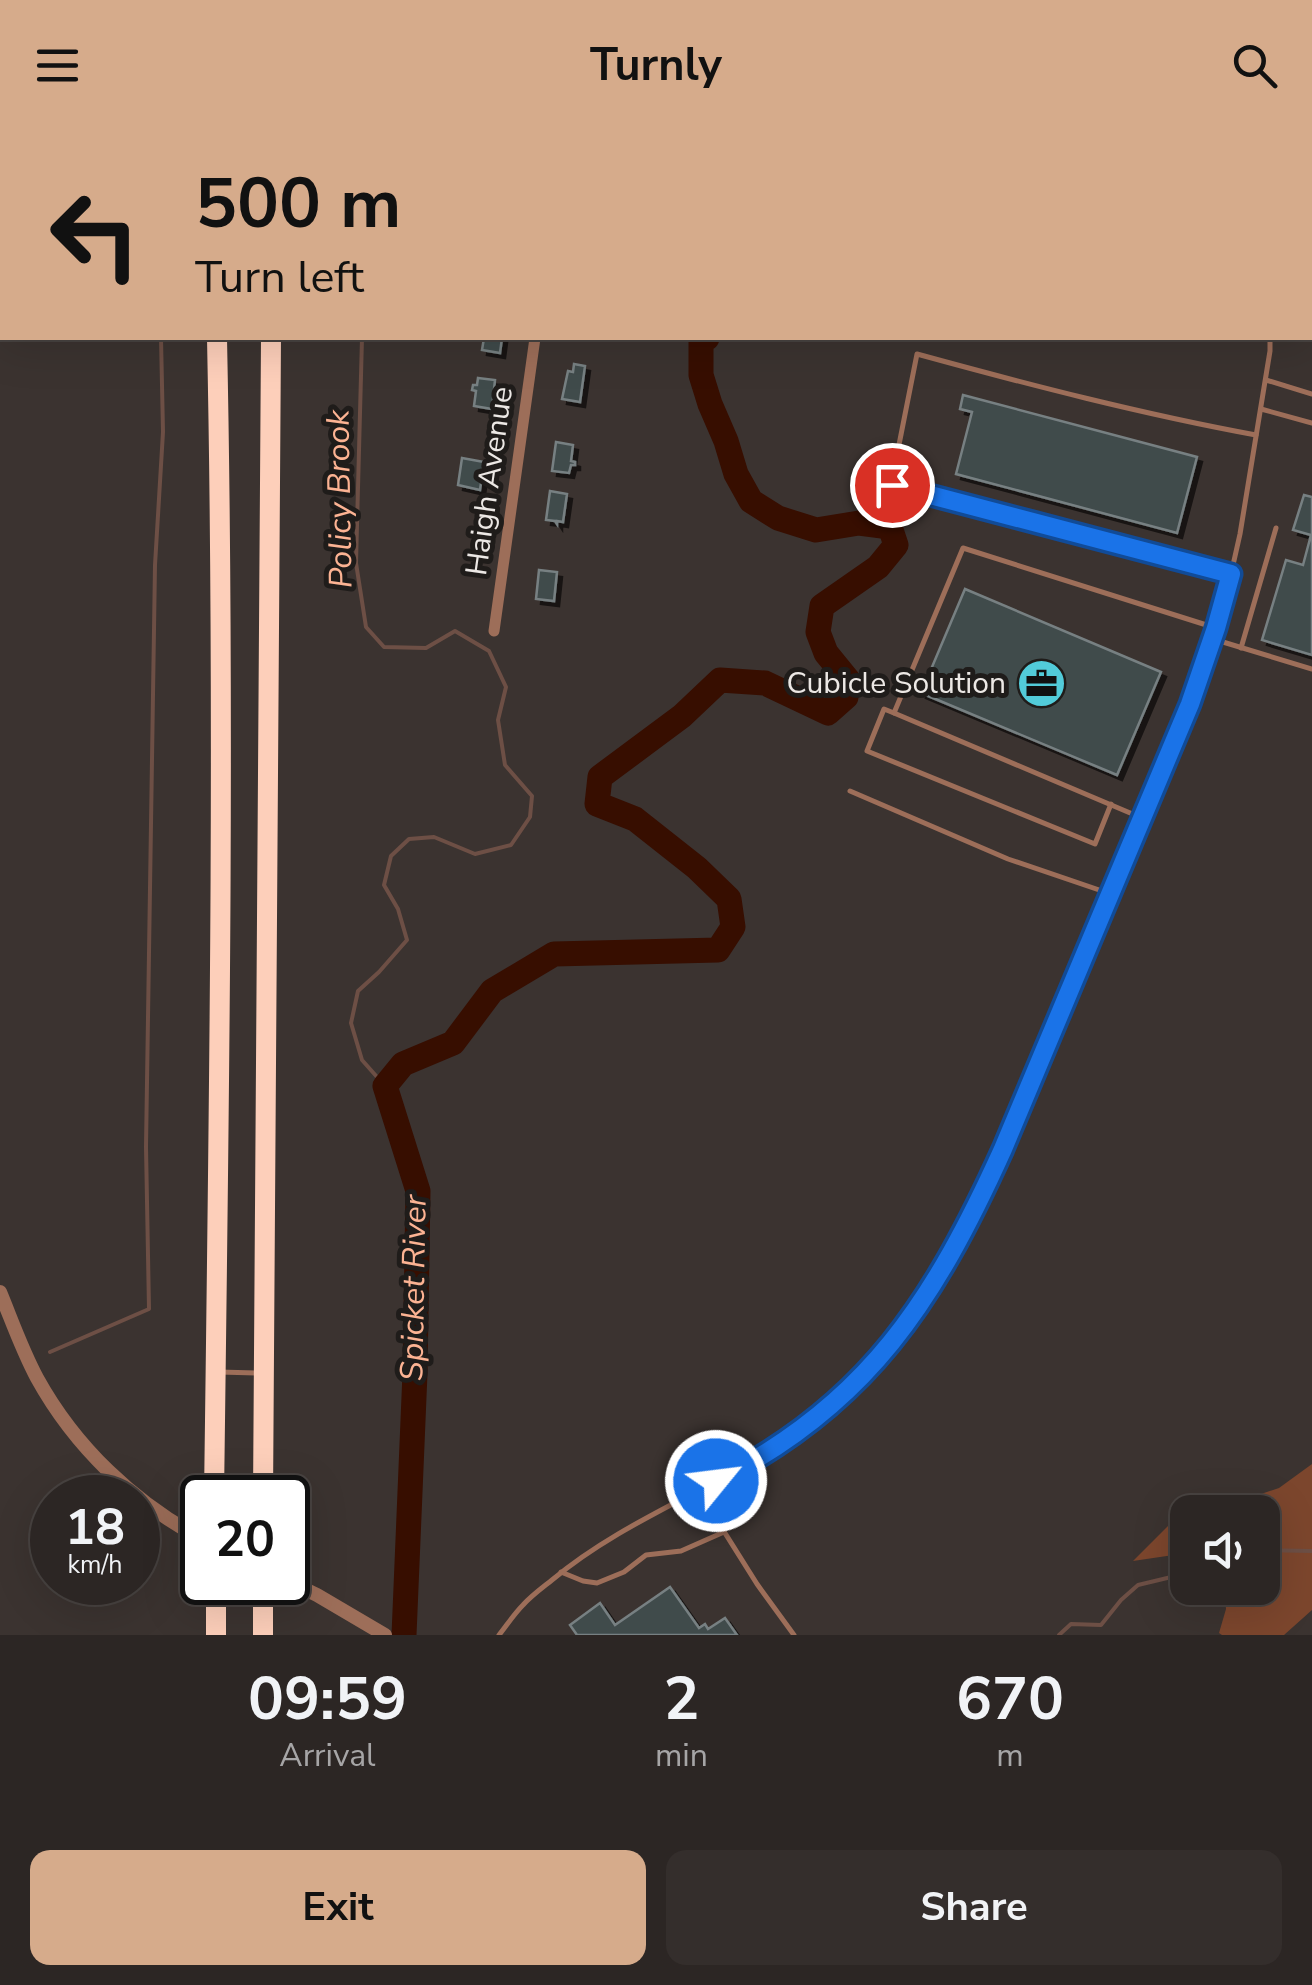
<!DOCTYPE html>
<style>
body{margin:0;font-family:"Nunito Sans",sans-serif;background:#342e2c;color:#f1f3f6;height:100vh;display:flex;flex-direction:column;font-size:38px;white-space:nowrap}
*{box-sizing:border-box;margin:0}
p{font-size:32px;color:#a6a5a6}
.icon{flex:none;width:55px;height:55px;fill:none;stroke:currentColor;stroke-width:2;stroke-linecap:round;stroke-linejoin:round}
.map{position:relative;height:1505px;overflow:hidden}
.sheet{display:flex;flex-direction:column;background:#2c2624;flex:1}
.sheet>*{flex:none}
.hud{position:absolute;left:0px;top:0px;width:1312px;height:210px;box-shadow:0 10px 40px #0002,0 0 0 2px #484341;background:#d6ab8b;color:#111;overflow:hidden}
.tools{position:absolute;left:1170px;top:1365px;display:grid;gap:20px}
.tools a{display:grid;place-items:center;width:110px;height:110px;border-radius:20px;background:#2c2624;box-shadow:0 10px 40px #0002,0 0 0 2px #484341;font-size:50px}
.speed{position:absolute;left:30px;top:1345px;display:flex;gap:20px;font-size:50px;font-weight:700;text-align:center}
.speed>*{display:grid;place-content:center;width:130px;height:130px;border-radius:50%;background:#2c2624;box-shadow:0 10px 40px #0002,0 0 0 2px #484341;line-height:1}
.speed small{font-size:25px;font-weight:400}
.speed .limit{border:5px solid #111;border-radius:15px;background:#fff;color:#111}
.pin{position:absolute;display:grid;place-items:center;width:85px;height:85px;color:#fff;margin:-42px;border:5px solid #fff;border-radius:50%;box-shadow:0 2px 10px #0007}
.me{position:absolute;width:110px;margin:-55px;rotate:61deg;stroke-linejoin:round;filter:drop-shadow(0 0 8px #0008)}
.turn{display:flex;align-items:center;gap:35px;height:210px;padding:0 30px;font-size:45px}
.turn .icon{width:130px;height:130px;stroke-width:2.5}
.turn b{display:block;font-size:70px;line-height:85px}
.eta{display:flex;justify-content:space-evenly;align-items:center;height:170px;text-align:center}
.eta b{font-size:60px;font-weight:700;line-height:70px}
.cta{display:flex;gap:20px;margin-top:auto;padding:20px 30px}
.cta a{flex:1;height:115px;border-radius:20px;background:#d6ab8b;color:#111;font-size:40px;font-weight:700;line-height:115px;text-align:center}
.cta a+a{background:#342e2c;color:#f1f3f6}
header{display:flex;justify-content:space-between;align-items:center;height:130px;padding:0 30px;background:#d6ab8b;color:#111;font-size:45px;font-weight:700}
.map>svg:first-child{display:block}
.green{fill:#7c462d}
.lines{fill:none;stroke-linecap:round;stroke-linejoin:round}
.stream{stroke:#6d4f45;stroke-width:4}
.river{stroke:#370e00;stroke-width:25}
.building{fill:#414b4c;stroke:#778082;stroke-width:2.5;filter:url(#shadow)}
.service{stroke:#9d6e59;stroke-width:5}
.minor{stroke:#9d6e59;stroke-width:11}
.tertiary{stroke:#9d6e59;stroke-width:14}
.motorway{stroke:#fdcfba;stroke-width:20}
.route-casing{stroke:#114b97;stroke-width:25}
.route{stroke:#1a73e8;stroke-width:18}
.labels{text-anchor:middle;stroke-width:10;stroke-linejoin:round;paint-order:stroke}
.street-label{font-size:30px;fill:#ece8e5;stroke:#1f1c1a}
.poi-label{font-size:30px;fill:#ece8e5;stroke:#1f1c1a;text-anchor:end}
.water-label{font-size:32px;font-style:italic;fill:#fcb393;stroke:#1f1c1a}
</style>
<header><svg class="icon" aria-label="menu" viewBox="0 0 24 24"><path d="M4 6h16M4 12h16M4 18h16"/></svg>Turnly<svg class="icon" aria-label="search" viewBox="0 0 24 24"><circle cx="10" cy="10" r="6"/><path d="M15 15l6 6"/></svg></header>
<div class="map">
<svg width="1312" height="1505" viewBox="0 0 1312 1505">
<defs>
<filter id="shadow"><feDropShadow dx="5" dy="5" stdDeviation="0" flood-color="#0009"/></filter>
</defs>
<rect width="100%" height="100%" fill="#3b3330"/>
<!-- green -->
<g class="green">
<path d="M1312 1334V1480L1284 1505H1222L1219 1503 1226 1479 1224 1458H1262V1382H1208L1279 1358Z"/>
<path d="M1187 1387V1423L1133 1431 1174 1390Z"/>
</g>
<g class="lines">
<!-- stream -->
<g class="stream">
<path d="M156 0V2"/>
<path d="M365 0V2"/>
<path d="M362 208 356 433 366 497 384 517 426 518 455 501 489 521 506 557 498 590 505 635 532 666 530 687 511 715 475 724 434 707 409 709 391 726 384 755 398 779 407 810 379 842 358 861 351 893 362 930 385 956"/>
<path d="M50 1222 149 1179 146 1017 155 435 163 302 161 208"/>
<path d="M1262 1420 1312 1421"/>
<path d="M1059 1505 1071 1494 1101 1495 1121 1470 1138 1455 1188 1443"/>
</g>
<!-- river -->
<g class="river">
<path d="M896 0 925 2"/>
<path d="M804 2 817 0"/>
<path d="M1060 2 1061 0"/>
<path d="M404 1505 415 1243 418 1061 385 956 403 934 453 913 492 861 554 824 718 820 733 797 729 769 697 738 635 689 597 674 600 647 682 586 720 550 765 553 828 583 846 567 848 550 826 523 818 502 822 476 878 437 896 415 890 397 859 393 816 400 778 388 751 371 736 344 726 311 710 274 701 245V212L707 208"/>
</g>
</g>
<!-- building -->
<g class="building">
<path d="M484 208H502L500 223 482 220Z"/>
<path d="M574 234 585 236 580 272 562 269 568 241 573 242Z"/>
<path d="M478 248 495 250 492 279 474 276 476 261 472 260 473 255H477Z"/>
<path d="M963 265 1197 327 1177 403 956 344 972 282 960 279Z"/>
<path d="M556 312 573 315 571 331 575 332V335H571L569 343 552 341Z"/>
<path d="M462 328 484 332 480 360 458 355Z"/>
<path d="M550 361 567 364 563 392 557 391V394L555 391 546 390Z"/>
<path d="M1304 365 1312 367V525L1262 510 1286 430 1303 435 1311 405 1293 400Z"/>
<path d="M539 440 557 442 554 471 536 469Z"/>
<path d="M965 459 1161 542 1117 645 921 563Z"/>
<path d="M670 1457 699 1498 705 1494 708 1499 725 1488 737 1505H577L570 1495 600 1473 615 1495Z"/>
</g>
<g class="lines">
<!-- service -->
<g class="service">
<path d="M1310 156H1312"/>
<path d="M1266 250 1312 264"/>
<path d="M1261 279 1312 293"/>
<path d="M1230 444 891 355 917 224C1030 255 1142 284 1256 305"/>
<path d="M1213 509 1312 539"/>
<path d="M1241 518 1276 398"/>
<path d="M894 583 884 579 867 621 1095 714 1111 674"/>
<path d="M850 661 1008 729 1111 764"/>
<path d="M1142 688 894 583 963 418 1216 498"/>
<path d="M219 1242 258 1243"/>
<path d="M698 1360 757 1454 794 1505"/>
<path d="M561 1442 583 1451 597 1453 624 1442 646 1425 681 1421 724 1402"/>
<path d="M499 1505C507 1495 514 1484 523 1475 531 1466 542 1458 552 1450 619 1394 701 1364 774 1318 888 1246 949 1138 1003 1019L1190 573 1216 498 1231 444 1240 404 1270 221V208"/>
</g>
<!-- minor -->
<g class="minor">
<path d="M612 2 614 0"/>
<path d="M494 501 535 208"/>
</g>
<!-- tertiary -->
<g class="tertiary">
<path d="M0 1162C12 1191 22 1220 37 1248 75 1317 134 1373 202 1409"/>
<path d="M288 1451 317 1465 385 1505"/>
</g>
<!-- motorway -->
<g class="motorway">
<path d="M212 0V2"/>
<path d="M272 2V0"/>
<path d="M214 1368C219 981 225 594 217 208"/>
<path d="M263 1368 271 208"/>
<path d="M216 1452V1505"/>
<path d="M263 1452V1505"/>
</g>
</g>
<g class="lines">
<defs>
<path id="route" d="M716 1351C868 1275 935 1169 1003 1019L1190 574 1216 498 1231 444 892 355"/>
</defs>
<!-- route casing -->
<use href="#route" class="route-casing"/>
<!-- route -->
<use href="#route" class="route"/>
</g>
<!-- icons -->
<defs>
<symbol id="office-disc" viewBox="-11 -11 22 22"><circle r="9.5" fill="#52cbd9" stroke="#1f1c1a"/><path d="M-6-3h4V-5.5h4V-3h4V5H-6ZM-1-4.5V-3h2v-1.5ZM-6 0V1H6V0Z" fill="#111"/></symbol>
</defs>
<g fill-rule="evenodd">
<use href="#office-disc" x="1014" y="526" width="55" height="55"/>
</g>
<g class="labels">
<!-- street labels -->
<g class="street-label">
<text transform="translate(489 351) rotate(-82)" y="10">Haigh Avenue</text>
</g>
<!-- poi labels -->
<g class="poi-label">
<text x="1006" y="563">Cubicle Solution</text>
</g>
<!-- water labels -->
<g class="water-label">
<text transform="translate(339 369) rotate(-91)" y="11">Policy Brook</text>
<text transform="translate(413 1158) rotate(-89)" y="11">Spicket River</text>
</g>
</g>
</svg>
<div class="tools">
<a><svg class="icon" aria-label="sound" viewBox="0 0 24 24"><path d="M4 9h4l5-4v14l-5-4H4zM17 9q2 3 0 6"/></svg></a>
</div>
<div class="speed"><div>18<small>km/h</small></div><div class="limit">20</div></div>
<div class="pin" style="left:892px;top:355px;background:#d93025"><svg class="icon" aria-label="arrive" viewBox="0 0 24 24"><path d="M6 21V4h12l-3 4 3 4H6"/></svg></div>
<svg class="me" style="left:716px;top:1351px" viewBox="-20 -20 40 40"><circle r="17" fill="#1a73e8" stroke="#fff" stroke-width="3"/><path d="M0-11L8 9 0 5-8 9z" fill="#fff"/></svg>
<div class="hud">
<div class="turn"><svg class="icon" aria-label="left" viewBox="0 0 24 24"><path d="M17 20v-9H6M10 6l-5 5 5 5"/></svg><div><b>500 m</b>Turn left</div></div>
</div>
</div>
<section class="sheet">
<div class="eta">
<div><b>09:59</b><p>Arrival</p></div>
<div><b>2</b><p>min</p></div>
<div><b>670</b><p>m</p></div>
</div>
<div class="cta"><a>Exit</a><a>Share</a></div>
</section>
